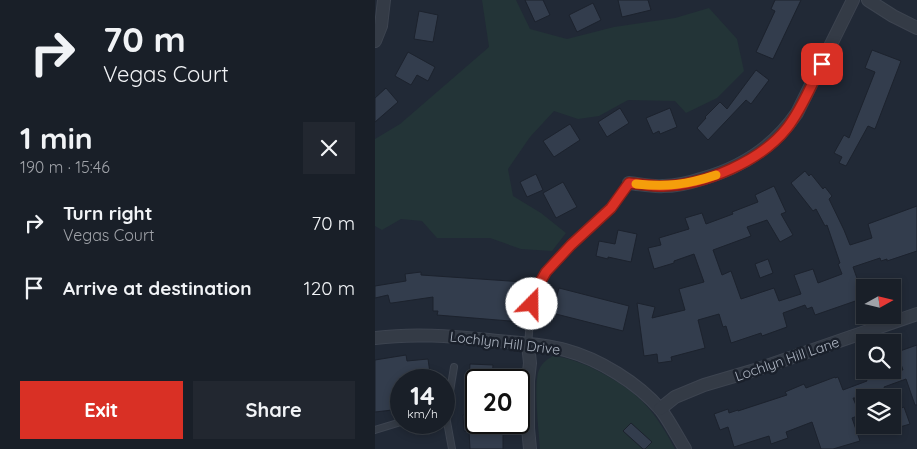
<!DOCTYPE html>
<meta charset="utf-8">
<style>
body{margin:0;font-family:Quicksand,sans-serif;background:#222730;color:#f1f3f6;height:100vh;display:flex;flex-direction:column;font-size:19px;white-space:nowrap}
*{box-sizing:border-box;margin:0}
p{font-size:16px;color:#9fa2a8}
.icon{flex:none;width:28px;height:28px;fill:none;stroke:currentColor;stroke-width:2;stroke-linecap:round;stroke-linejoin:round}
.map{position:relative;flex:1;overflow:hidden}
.details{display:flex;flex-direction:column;background:#191f28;width:375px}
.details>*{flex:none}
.hud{background:#191f28;color:#f1f3f6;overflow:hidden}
.needle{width:32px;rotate:82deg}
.controls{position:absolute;left:481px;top:279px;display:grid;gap:10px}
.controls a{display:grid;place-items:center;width:45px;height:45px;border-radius:0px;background:#191f28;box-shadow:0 2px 8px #0003,0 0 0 1px #373d45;font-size:25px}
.speed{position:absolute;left:15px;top:369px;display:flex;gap:10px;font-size:25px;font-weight:700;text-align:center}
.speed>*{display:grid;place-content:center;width:65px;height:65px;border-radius:50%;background:#191f28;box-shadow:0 2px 8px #0003,0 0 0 1px #373d45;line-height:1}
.speed small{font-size:12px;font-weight:400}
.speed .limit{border:2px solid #111;border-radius:8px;background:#fff;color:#111}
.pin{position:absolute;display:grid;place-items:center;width:42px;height:42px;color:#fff;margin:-21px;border-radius:10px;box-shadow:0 2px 8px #0006}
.me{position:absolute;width:55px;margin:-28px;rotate:22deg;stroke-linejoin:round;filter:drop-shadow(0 0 4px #0008)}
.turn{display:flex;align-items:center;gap:18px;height:105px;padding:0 20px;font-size:22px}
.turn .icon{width:65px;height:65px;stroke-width:2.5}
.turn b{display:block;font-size:35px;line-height:42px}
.round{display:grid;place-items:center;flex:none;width:52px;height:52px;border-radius:0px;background:#222730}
.headline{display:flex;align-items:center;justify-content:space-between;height:85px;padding:0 20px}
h1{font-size:30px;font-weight:800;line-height:38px}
.action{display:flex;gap:10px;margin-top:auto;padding:10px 20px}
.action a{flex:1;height:58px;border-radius:0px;background:#d93025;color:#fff;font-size:20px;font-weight:800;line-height:58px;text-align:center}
.action a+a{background:#222730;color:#f1f3f6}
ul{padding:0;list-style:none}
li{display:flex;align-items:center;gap:15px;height:65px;padding:0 20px}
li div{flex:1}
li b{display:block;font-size:19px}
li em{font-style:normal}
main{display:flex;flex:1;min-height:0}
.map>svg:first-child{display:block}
.green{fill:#233437}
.building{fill:#333d4d;stroke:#1c222d}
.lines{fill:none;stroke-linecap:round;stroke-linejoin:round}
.service-casing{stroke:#3d4450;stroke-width:8}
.minor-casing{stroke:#3d4450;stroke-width:14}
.service{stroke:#343b46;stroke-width:6}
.minor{stroke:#343b46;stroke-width:12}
.route-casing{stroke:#8d1f18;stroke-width:12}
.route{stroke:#d93025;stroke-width:9}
.slow{stroke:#f59e0b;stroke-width:9}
.labels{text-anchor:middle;stroke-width:5;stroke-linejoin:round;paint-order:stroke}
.street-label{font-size:14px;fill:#aeb6c3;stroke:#1a202b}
</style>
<main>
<section class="details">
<div class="hud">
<div class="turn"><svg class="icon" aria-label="right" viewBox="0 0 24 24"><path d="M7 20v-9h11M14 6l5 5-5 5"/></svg><div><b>70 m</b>Vegas Court</div></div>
</div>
<div class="headline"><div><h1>1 min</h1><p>190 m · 15:46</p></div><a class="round"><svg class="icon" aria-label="close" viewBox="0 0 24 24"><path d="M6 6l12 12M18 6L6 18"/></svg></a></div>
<ul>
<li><svg class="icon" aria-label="right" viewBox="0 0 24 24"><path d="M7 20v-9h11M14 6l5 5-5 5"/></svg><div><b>Turn right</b><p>Vegas Court</p></div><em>70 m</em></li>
<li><svg class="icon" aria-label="arrive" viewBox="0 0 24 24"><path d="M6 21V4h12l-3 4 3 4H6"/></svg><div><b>Arrive at destination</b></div><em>120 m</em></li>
</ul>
<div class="action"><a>Exit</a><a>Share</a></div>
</section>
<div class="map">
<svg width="542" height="449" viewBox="0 0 542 449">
<rect width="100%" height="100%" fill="#212936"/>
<!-- green -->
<g class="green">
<path d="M107 0H141L155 29 192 39 239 27 300 18 334 8 362 39 369 71 342 98 311 113 300 101 253 100 224 116 203 119 179 111 155 137 133 169 138 196 166 213 191 233 177 251 146 249 115 238H62L47 221 26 219 7 230 0 226V139L25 124 114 47Z"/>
<path d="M178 356C205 358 248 382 267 401 281 415 291 432 300 449H165C164 432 158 383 164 370 167 363 172 359 178 356Z"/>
</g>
<!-- building -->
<g class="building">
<path d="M150 0H168L175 15 160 22Z"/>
<path d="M243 0H273L276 10 247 17Z"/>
<path d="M400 0H426L398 59 381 52 400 11 396 9Z"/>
<path d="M218 3 226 20 202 32 194 15Z"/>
<path d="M44 11 63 15 58 42 39 39Z"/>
<path d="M497 50 526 61 500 129 493 126 471 166 464 163 467 157 459 153 469 135 474 138 500 72 490 68Z"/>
<path d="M33 52 60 67 53 81 42 75 36 85 20 76Z"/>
<path d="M381 70 394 80 376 104 371 100 333 140 322 128 331 118 330 117 345 102 352 109Z"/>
<path d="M11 88 23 102 0 122V98Z"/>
<path d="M245 108 254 123 232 137 223 122Z"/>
<path d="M295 108 302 127 285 134 284 131 278 134 271 118Z"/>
<path d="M195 124 205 140 179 157 168 141Z"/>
<path d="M430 171 434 176 436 174 448 189 450 187 457 196 454 199 469 230 475 245 497 238 493 224 542 206V251L512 261V259L506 261 505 258 478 267 489 298 440 315 437 307 432 309 430 305 408 313 412 327 387 336 386 333 356 343 351 326 348 327 344 314 323 320 330 348 296 357 297 361 283 363 282 354 269 356 262 303 280 307 277 318 310 310 304 289 329 282 319 254 299 261V263L279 269 273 248 286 245 284 238 314 229 310 218 327 213 331 224 358 214 357 212 383 202 380 195 399 186 411 212 406 214 418 235 405 242 392 220 372 227 376 236 338 250 347 275 356 271 366 299 399 288 404 301 426 294 419 275 438 269 443 283 467 274 463 264 465 263 452 225 450 226 441 209 438 211 416 183Z"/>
<path d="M161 174 168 190 152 197 145 182Z"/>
<path d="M188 182 202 207 181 218 168 193Z"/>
<path d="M243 230 262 234 256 262 233 257V259L221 256 224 241 240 244Z"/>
<path d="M393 259 398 273 385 278 380 264Z"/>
<path d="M46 272V275L149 282 147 322 62 315 63 311H58V297L17 303H15L13 295 0 298V286L31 281 30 274Z"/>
<path d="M184 288 254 306 248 331 177 313Z"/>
<path d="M542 345V405H540L531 379 509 387 512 398H478L485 415 477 418 485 441 458 449H446L437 422 411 432 413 438 396 444 394 436 359 447 353 427 345 430 339 414 353 409 354 413 363 410V411L412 395 410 392 429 384 431 388 460 377V378L463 377 468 390 492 381 488 370H528L522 352Z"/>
<path d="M31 355 32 361 53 359 56 380H26V409L0 412V360Z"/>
<path d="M95 364 118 365 117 380H94Z"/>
<path d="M529 407 535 424 518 429V411Z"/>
<path d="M88 415H101V422H128V449H95L94 431H89Z"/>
<path d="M256 423 277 442 270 449H268L248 431Z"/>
</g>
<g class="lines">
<defs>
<g id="service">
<path d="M153 344C155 325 155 305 163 287 177 254 213 234 236 208 243 201 248 191 254 183"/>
<path d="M0 430 26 422"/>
<path d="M77 449 71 416 79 367"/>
</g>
<g id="minor">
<path d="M493 0 518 16 542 28"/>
<path d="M0 41 6 26 9 0"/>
<path d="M254 183C265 184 277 187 288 186 301 186 314 183 326 179 366 168 398 148 422 113L478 0"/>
<path d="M0 338C38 333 76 336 114 340 139 343 165 343 190 350 224 359 263 383 286 410 295 422 302 436 310 449"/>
<path d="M153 344 155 363 153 381V428L155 449"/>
<path d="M285 409 300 397 329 385 380 370 542 314"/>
</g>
</defs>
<!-- service casing -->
<use href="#service" class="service-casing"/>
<!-- minor casing -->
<use href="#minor" class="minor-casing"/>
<!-- service -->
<use href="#service" class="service"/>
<!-- minor -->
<use href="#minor" class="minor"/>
</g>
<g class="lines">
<defs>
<path id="route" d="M157 304 163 286 171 272 196 245 236 208 254 183C265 184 277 186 288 186 330 185 386 161 412 128 427 109 436 85 447 64"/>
</defs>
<!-- route casing -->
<use href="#route" class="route-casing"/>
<!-- route -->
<use href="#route" class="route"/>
<!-- slow -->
<path class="slow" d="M261 184C292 187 311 185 341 175"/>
</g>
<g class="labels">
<!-- street labels -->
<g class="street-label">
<text transform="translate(130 343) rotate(7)" y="5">Lochlyn Hill Drive</text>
<text transform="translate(412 359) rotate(-19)" y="5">Lochlyn Hill Lane</text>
</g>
</g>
</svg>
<div class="controls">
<a><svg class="needle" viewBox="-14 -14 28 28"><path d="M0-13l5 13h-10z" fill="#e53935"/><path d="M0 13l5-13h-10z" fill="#9fa2a8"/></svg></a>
<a><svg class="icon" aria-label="search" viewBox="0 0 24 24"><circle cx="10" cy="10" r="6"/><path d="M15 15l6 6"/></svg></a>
<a><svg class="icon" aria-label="layers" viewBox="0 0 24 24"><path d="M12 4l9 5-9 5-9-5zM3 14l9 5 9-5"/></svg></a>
</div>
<div class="speed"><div>14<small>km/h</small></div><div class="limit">20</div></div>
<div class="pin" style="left:447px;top:64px;background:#d93025"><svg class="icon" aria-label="arrive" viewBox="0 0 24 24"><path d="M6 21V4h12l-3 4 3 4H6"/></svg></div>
<svg class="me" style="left:157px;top:304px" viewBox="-20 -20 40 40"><circle r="19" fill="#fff"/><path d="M0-13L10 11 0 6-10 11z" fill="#d93025"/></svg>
</div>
</main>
